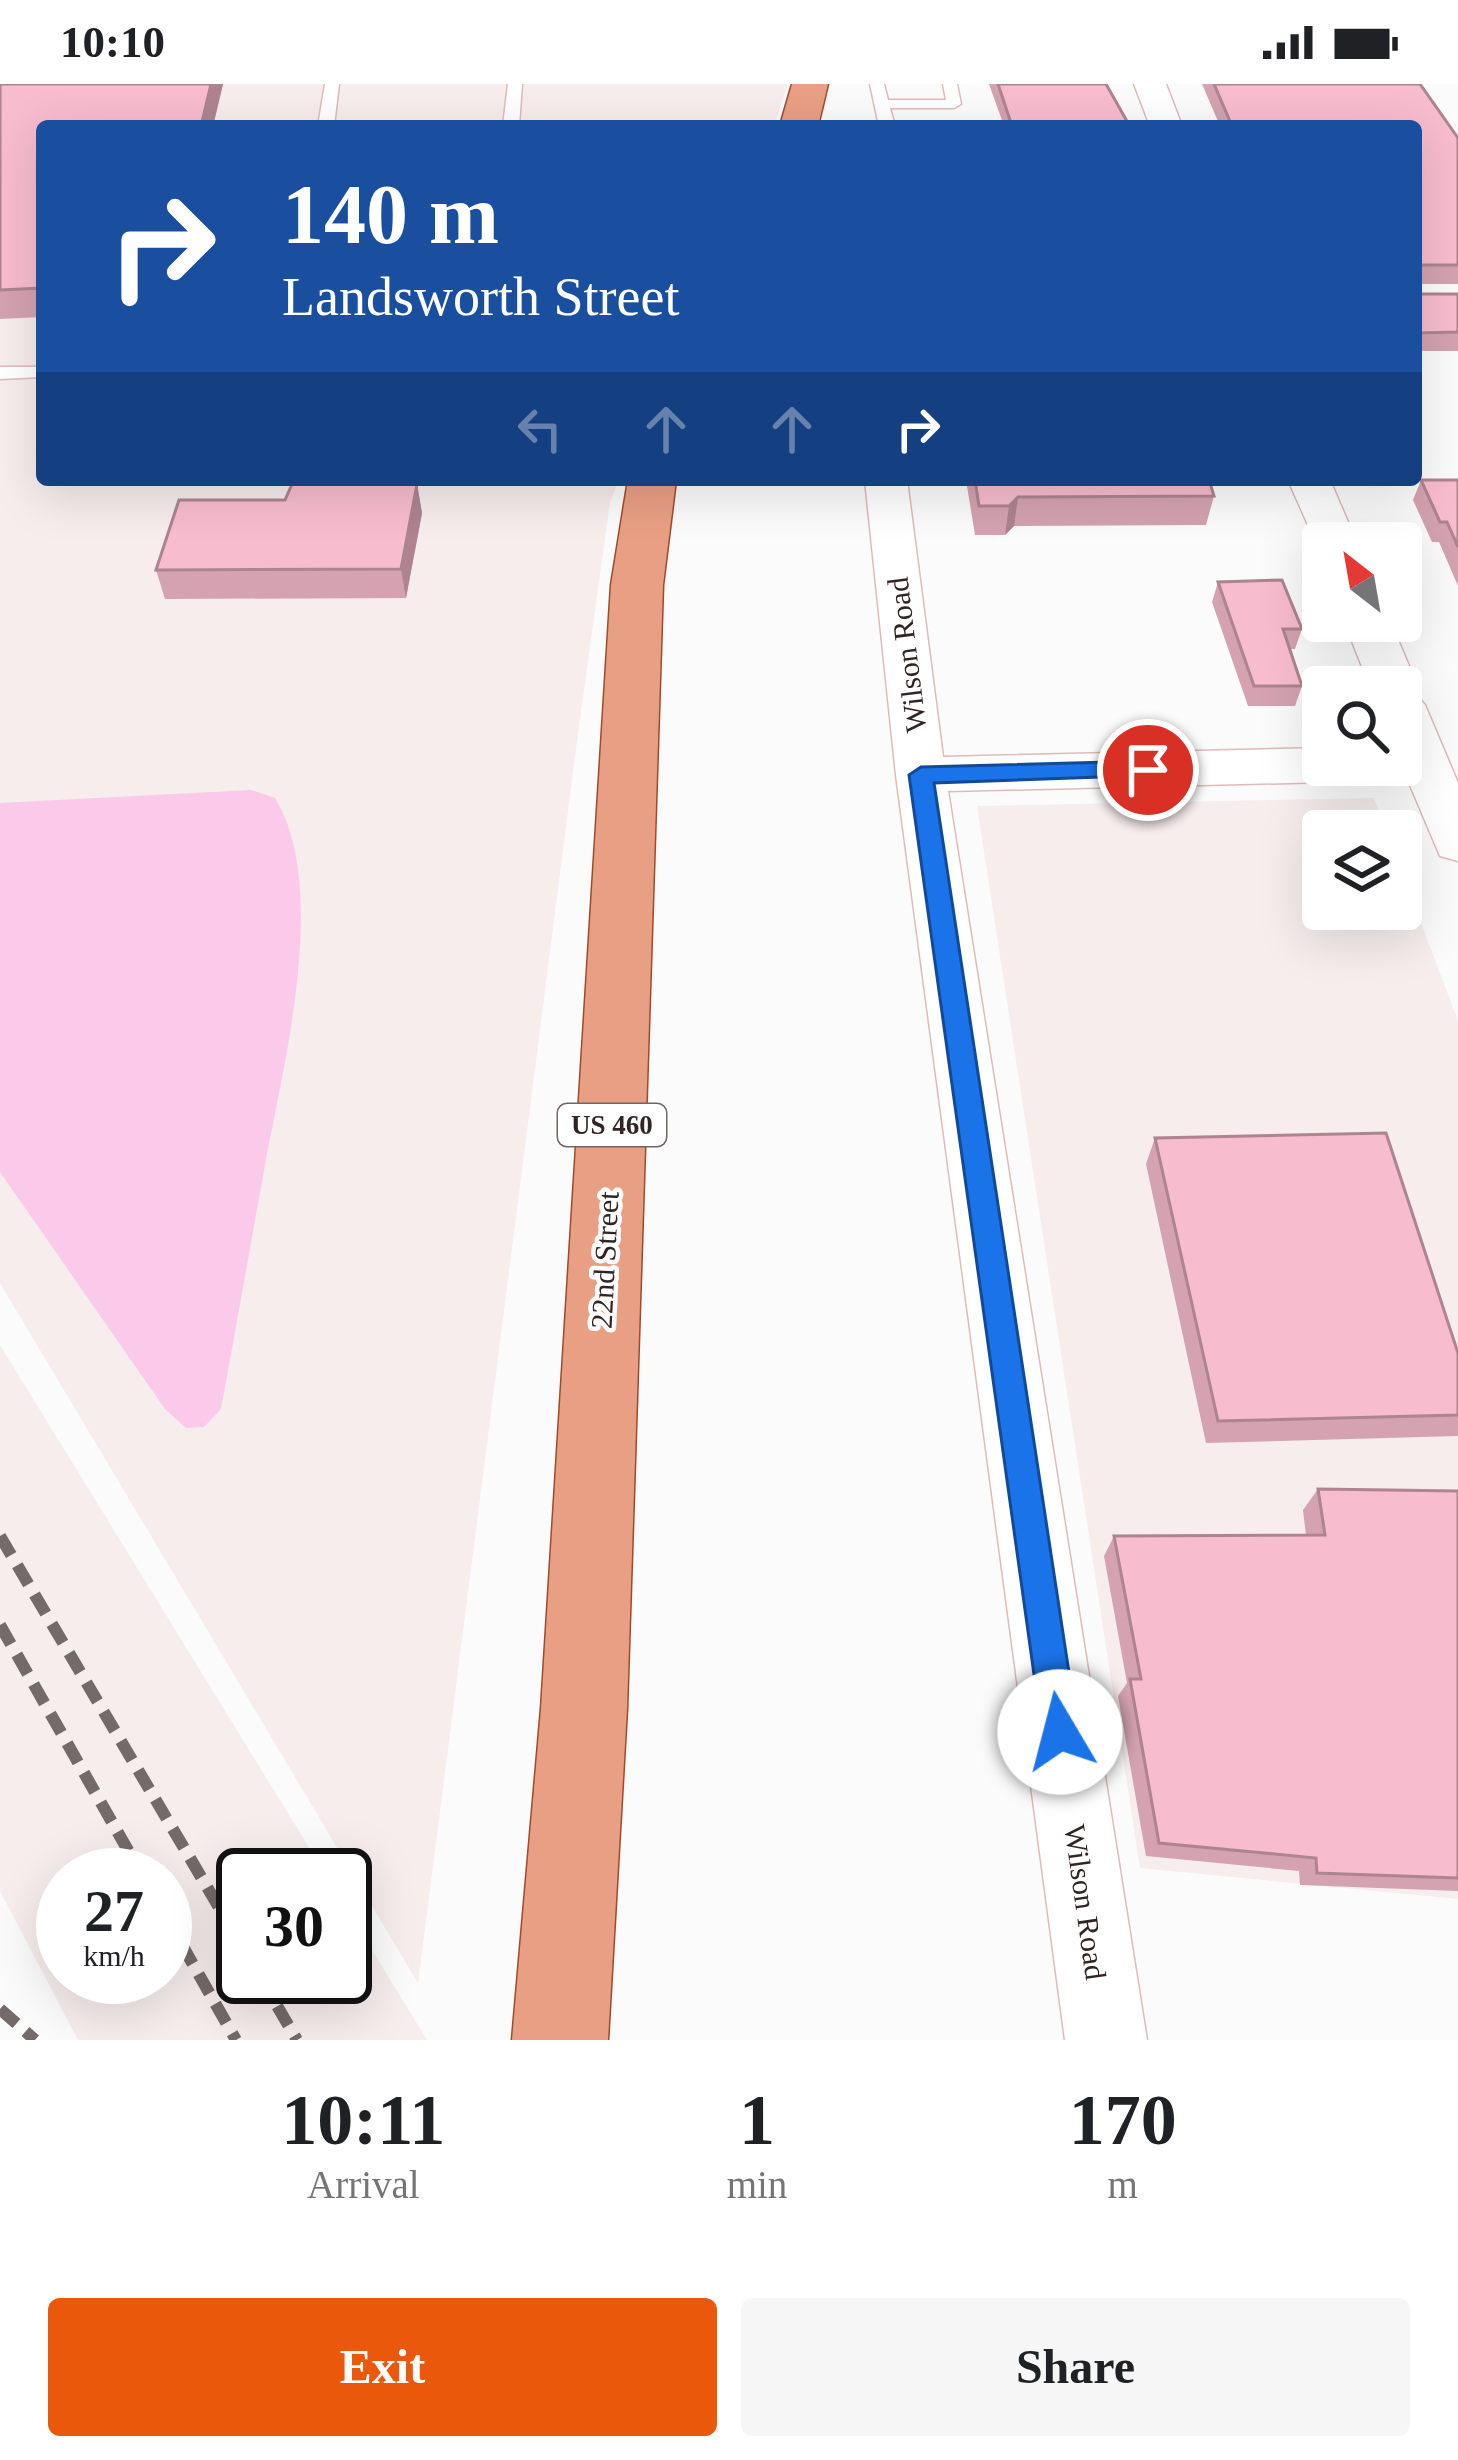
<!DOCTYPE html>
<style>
body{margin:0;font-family:"Times New Roman",serif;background:#f6f6f6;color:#202124;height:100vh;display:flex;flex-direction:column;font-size:45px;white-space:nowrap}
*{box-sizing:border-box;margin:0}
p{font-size:39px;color:#757577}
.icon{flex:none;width:66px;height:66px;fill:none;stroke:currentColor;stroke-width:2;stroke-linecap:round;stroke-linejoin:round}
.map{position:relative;height:1956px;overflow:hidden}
.drawer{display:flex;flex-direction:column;background:#fff;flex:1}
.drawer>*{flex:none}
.banner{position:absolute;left:36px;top:36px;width:1386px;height:366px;border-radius:12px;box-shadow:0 12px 48px #0002;background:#1a4fa0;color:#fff;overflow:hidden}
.needle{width:78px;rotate:329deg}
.buttons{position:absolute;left:1302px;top:438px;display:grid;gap:24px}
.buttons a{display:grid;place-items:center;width:120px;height:120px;border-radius:12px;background:#fff;box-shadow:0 12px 48px #0002;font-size:60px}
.speed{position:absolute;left:36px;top:1764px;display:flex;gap:24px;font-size:60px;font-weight:700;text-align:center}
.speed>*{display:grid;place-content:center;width:156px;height:156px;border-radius:50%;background:#fff;box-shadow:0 12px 48px #0002;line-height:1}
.speed small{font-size:30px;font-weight:400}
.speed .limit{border:6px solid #111;border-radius:18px;background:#fff;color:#111}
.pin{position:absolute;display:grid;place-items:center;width:102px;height:102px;color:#fff;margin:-51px;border:6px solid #fff;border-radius:50%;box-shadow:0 3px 12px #0007}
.me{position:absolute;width:132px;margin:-66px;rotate:352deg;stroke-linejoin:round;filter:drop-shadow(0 0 9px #0008)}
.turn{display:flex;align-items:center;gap:42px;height:252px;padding:0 48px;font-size:54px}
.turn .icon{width:156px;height:156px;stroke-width:2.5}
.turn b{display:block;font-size:84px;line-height:102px}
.lanes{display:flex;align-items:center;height:114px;padding:0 48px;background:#0003;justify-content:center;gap:60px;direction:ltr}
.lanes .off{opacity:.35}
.eta{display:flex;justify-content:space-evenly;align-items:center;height:204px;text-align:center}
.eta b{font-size:72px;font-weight:600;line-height:84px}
.primary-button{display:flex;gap:24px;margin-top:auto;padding:24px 48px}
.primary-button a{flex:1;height:138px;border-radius:12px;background:#ea580c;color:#fff;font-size:48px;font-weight:600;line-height:138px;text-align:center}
.primary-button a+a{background:#f6f6f6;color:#202124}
.status{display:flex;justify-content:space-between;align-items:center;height:84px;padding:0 60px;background:#fff;direction:ltr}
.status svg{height:33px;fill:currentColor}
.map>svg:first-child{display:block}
.built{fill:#f6edec;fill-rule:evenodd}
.water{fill:#fbc9ea}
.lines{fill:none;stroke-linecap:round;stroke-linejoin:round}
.lane-casing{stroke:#debbba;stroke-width:3}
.street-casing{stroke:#debbba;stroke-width:3}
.primary-casing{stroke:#a04a2c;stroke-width:3}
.lane{fill:#fff;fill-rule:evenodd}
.street{fill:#fff;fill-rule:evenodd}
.primary{fill:#e99f83;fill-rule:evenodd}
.rail{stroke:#746a6a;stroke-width:12;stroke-dasharray:22 12;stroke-linecap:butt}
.wall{fill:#d4a2b1}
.shaded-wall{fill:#ad8490}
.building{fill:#f7bcce;stroke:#ad8490;stroke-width:3}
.route{fill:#1a73e8;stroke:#114b97;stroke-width:3}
.labels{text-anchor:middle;stroke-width:9;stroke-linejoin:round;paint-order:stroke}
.shield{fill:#fff;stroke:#706666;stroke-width:3}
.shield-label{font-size:27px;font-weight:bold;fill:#322424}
.street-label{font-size:30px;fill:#322424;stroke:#fff}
</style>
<div class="status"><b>10:10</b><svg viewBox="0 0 49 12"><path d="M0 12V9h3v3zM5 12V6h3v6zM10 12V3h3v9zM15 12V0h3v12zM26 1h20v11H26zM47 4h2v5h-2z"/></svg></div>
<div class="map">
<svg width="1458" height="1956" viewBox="0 0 1458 1956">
<rect width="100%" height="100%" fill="#fbfbfb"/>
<!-- built -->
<g class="built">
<path d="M0 0H788L774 42H42V396H619L610 418 576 664 418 1899 0 1199Z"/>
<path d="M1374 714 1386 747H1323V825H1401V786L1458 937V1815L1140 1784 977 722Z"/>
<path d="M0 1261 326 1791H243V1893H345V1822L427 1956H78L0 1807ZM63 1791H165V1893H63Z"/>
</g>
<!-- water -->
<path class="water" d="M251 706 275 714C330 803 283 983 265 1081 250 1163 236 1244 221 1325L204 1343 186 1344 165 1325 0 1088V719Z"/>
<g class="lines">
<defs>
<g id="lane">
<path d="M325 0H339L334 42H318Z"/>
<path d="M508 0H522L519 42H503Z"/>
<path d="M870 0H884L888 16H946L943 0H957L961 20 954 24H890L895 42H879Z"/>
<path d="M0 283H42V293L0 295Z"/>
</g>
<g id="street">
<path d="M1134 0H1166L1182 42H1150Z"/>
<path d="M865 396H907L943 673 1323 664V681H1354L1346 693 1329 698 948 707 1147 1956H1065L896 691Z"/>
<path d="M1288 396H1330L1357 459H1323L1320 468Z"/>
<path d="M1344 537H1390L1418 603 1414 609 1425 621 1458 699V777L1440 772 1401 680V603H1370Z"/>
</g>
<g id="primary">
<path d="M792 0H828L818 42H780Z"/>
<path d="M628 396H676L663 501 627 1625 608 1956H512L541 1625 611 501Z"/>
</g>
</defs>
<!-- lane casing -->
<use href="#lane" class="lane-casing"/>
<!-- street casing -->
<use href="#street" class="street-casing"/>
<!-- primary casing -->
<use href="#primary" class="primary-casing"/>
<!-- lane -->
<use href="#lane" class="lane"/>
<!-- street -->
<use href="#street" class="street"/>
<!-- primary -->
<use href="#primary" class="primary"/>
<!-- rail -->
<g class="rail">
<path d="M0 1452 243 1864"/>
<path d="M0 1541 142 1791"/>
<path d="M165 1831 236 1956"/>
<path d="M260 1893 297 1956"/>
<path d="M0 1925 35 1956"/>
</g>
</g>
<!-- wall -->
<g class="wall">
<path d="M0 0H223L213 42H42V233L0 235Z"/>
<path d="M989 0H1106L1128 39 1127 42H1004Z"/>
<path d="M1202 0H1420L1458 54V200H1419V210H1458V267H1416V42H1220Z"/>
<path d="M966 396H1209L1214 412 1206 441 1014 442 1005 451H975Z"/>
<path d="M1421 396H1458V502L1439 458H1432L1413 416Z"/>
<path d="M417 400 422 429 406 514 165 515 156 486 285 416Z"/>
<path d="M1218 498 1302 545 1295 565H1290L1302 602 1295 622H1248L1212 518Z"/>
<path d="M1155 1054 1458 1269V1352L1206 1359 1146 1080Z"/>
<path d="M1318 1405 1458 1407V1807L1300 1801 1299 1787 1146 1772 1118 1612 1127 1599 1104 1472 1114 1452 1306 1451 1303 1426Z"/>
</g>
<!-- shaded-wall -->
<g class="shaded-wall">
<path d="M211 0H223L213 42H201Z"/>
<path d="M417 400 422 429 406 514 401 485Z"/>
<path d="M1018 413 1014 442 1005 451 1009 422Z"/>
</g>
<!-- building -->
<g class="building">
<path d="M0 0H211L201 42H42V204L0 206Z"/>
<path d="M998 0H1106L1128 39H1123L1124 42H1012Z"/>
<path d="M1214 0H1420L1458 54V181H1419V210H1458V248L1416 249V42H1232Z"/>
<path d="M975 396H1209L1214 412 1018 413 1009 422H979Z"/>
<path d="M1421 396H1458V463L1447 438H1440Z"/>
<path d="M293 398 417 400 401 485 156 486 179 416H285Z"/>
<path d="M1282 496 1302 545H1283L1302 602H1254L1218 498Z"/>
<path d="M1386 1049 1458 1269V1331L1218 1337 1155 1054Z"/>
<path d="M1318 1405 1458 1407V1794L1317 1789 1316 1774 1159 1759 1130 1595H1141L1114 1452 1325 1451Z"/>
</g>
<!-- route -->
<path class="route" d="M1148 677 1156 680V691L934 699 1078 1648 1073 1660 1060 1666 1047 1660 1042 1648 909 691 921 683Z"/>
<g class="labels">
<!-- shield labels -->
<rect class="shield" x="558" y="1020" width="108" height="42" rx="9"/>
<g class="shield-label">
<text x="612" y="1050">US 460</text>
</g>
<!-- street labels -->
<g class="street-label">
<text transform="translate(907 571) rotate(-97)" y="10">Wilson Road</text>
<text transform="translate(605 1176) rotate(-87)" y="10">22nd Street</text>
<text transform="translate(1085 1818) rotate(82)" y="10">Wilson Road</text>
</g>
</g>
</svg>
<div class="buttons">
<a><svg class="needle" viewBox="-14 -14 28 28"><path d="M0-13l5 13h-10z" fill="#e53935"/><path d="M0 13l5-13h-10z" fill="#757577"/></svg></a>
<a><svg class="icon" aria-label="search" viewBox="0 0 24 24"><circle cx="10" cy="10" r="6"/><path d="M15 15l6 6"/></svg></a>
<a><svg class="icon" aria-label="layers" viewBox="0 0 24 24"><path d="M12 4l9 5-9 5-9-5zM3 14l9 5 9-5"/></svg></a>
</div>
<div class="speed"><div>27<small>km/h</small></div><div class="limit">30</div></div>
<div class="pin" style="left:1148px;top:686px;background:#d93025"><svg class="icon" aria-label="arrive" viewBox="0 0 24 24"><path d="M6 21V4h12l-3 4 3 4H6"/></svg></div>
<svg class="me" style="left:1060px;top:1648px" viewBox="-20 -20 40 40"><circle r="19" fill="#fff"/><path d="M0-13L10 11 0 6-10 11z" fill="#1a73e8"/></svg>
<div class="banner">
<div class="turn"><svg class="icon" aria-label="right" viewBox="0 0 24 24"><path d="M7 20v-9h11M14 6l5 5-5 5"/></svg><div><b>140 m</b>Landsworth Street</div></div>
<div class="lanes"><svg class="icon off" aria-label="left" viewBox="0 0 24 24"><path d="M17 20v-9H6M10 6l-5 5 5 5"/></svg><svg class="icon off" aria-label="ahead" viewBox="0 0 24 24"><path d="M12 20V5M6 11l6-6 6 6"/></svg><svg class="icon off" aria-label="ahead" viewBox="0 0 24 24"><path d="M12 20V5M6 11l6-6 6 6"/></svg><svg class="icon" aria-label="right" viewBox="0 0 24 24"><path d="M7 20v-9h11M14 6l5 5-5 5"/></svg></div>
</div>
</div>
<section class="drawer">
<div class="eta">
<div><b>10:11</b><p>Arrival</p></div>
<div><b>1</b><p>min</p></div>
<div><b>170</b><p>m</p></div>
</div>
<div class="primary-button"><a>Exit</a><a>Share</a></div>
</section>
